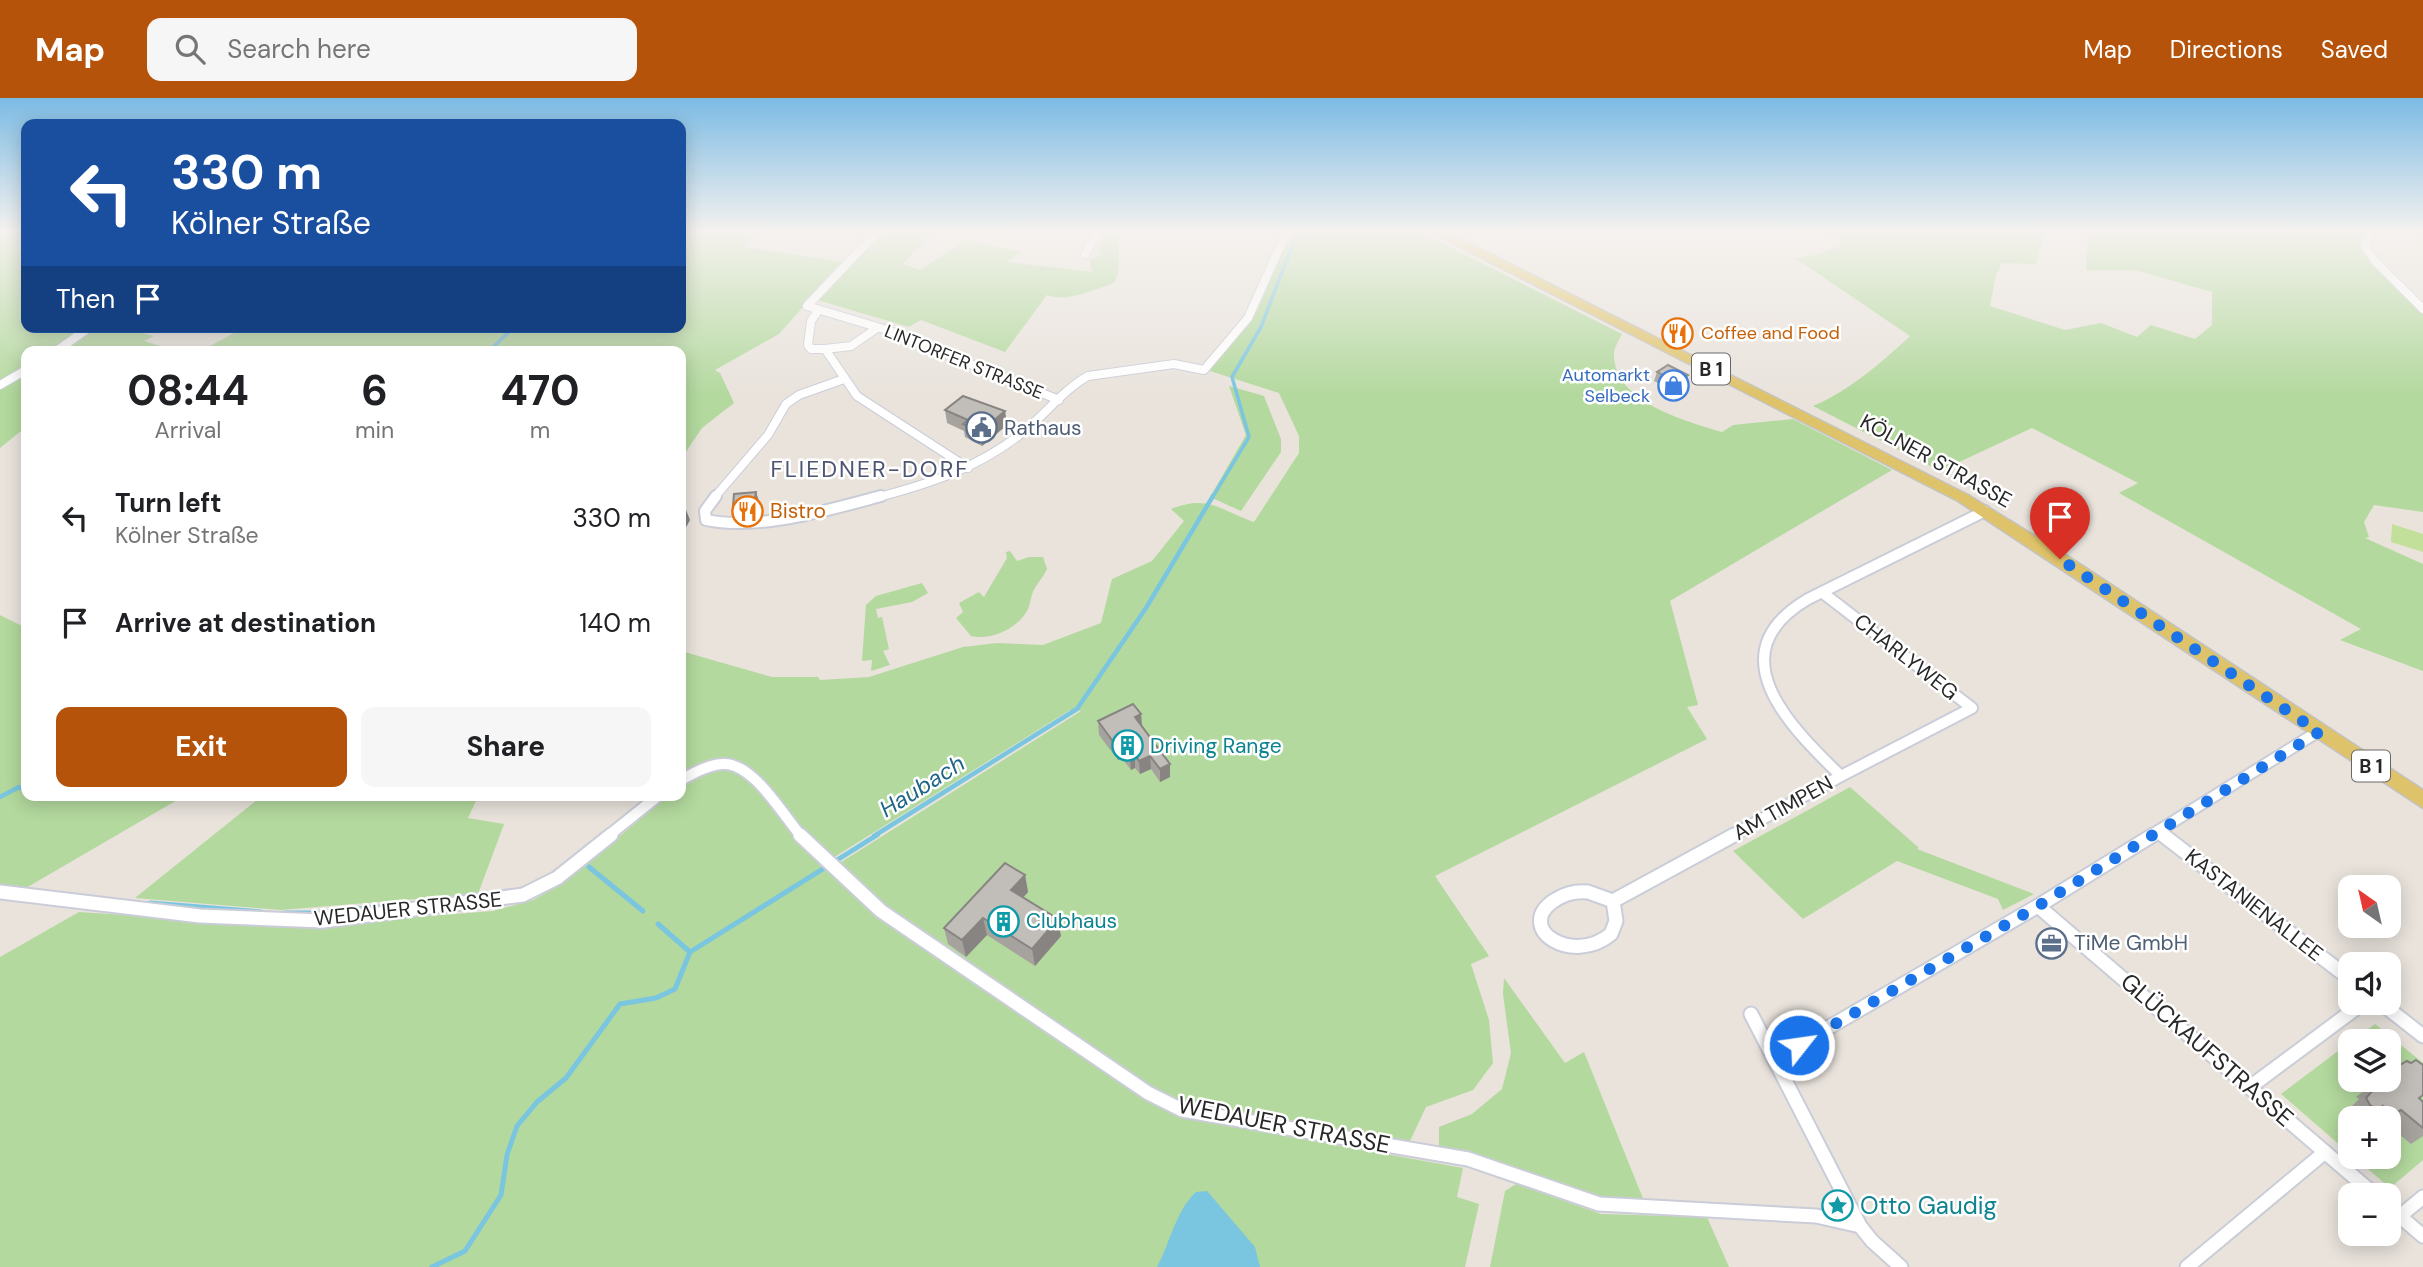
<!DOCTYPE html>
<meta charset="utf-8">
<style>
body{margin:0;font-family:"DM Sans",sans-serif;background:#f6f6f6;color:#202124;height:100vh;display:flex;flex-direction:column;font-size:26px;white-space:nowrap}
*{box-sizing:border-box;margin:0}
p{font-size:23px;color:#757577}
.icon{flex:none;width:38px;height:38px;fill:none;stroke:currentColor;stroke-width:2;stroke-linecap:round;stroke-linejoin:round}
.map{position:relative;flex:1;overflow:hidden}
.side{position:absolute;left:21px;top:248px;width:665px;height:455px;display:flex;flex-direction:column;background:#fff;border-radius:14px;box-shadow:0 4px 18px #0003}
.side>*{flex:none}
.top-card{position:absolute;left:21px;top:21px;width:665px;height:214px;border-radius:14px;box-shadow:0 4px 18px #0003;background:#1a4fa0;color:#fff;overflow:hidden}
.needle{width:46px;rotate:326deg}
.controls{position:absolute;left:2338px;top:777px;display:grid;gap:14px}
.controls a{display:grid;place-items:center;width:63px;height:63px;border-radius:14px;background:#fff;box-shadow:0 4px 18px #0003;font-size:35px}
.pin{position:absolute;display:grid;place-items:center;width:60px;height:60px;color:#fff;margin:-72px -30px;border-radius:50% 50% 50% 0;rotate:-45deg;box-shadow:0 0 7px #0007}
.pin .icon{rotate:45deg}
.me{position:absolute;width:77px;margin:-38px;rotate:60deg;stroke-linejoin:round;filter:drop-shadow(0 0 5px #0008)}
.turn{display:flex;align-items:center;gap:24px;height:147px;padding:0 35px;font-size:32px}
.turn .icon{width:91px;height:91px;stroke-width:2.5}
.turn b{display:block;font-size:49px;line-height:60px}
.then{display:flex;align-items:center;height:66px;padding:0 35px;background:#0003;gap:14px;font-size:26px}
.eta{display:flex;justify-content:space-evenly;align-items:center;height:119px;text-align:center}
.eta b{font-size:42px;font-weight:700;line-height:49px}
.button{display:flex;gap:14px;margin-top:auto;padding:14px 35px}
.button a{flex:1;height:80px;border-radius:14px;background:#b45309;color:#fff;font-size:28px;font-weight:700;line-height:80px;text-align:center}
.button a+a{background:#f6f6f6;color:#202124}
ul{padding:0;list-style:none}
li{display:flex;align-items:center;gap:21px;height:105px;padding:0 35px}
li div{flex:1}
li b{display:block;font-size:26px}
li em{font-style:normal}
header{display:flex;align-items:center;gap:42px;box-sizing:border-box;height:98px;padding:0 35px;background:#b45309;color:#fff}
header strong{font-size:33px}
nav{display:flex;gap:38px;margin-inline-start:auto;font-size:24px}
.search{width:490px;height:63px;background:#f6f6f6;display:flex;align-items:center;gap:18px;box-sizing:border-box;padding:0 24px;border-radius:14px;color:#757577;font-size:26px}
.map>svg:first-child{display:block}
.green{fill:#b3d99e;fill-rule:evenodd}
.pitch{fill:#c3e09b}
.water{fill:#7ac5df}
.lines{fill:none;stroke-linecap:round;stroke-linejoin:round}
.stream-far2{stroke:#7ac5df;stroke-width:3.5}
.stream-far1{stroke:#7ac5df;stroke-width:4.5}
.stream{stroke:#7ac5df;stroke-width:5}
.street-far2-casing{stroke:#cacdd8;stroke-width:10}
.street-far1-casing{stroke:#cacdd8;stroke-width:14}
.street-casing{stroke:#cacdd8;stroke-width:17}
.primary-casing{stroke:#c3c3c3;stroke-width:3}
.street-far2{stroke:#fff;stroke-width:8}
.street-far1{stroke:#fff;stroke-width:10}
.street{stroke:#fff;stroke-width:13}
.primary{fill:#dfc36a;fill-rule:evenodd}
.wall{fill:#a6a39e}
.shaded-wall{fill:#878481}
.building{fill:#c1bdb8;stroke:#878481;stroke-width:2}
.route{stroke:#1a73e8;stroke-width:12;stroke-dasharray:0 21.6}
.labels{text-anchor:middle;stroke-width:5;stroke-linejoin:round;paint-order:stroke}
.far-food-label{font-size:18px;fill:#c56008;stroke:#fff;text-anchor:start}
.far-street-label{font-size:18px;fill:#282828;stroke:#fff}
.far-shop-label{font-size:18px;fill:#366cbe;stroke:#fff;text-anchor:end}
.shield{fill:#fff;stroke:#686868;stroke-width:2}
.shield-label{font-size:19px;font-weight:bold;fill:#282828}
.service-label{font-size:21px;fill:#4e5e75;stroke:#fff;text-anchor:start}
.street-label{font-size:21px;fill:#282828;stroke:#fff}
.food-label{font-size:21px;fill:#c56008;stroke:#fff;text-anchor:start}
.culture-label{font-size:21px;fill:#0d838f;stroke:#fff;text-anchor:start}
.neighbourhood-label{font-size:23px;letter-spacing:2px;fill:#4e5573;stroke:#fff}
.water-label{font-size:23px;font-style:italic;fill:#1d6488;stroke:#fff}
.near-street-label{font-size:24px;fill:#282828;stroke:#fff}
.near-culture-label{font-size:24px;fill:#0d838f;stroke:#fff;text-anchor:start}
</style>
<header>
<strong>Map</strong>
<div class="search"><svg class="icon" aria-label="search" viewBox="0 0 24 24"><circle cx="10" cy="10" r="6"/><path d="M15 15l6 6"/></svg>Search here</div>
<nav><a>Map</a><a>Directions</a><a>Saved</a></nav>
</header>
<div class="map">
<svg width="2423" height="1169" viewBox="0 0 2423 1169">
<rect width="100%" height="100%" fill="#e9e3dc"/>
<!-- green -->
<g class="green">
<path d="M0 133H26V229H118L154 238 144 243 180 254H26V329L0 350Z"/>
<path d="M681 133H758L743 149 843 164 779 236 715 272 720 275 734 305 702 330 681 361V254H199L245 229H681Z"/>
<path d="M883 133 932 134 903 166 920 172 966 142 1021 154 1007 164 1092 174 1089 161 1101 158 1099 147 1110 133H1119C1117 149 1122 173 1114 185 1096 191 1066 205 1047 197L1005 254 921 222 909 229 817 202Z"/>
<path d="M1292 133H1418L1622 236C1619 242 1614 250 1614 256 1613 304 1686 323 1722 334L1733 327 1793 321 1892 372 1670 503 1698 607 1687 609 1707 641 1435 778 1489 858 1471 866 1489 922 1493 965 1473 992 1426 1009 1410 1043 1189 1006 1179 1019 1463 1070 1457 1099 1479 1106 1465 1169H0V859L79 814 265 826H328L493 813 533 802 563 785 668 698H681L683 686 681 553 772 579H818L820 582 869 579 963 549 997 545 1043 547 1101 525 1112 481 1152 463 1184 423 1171 411C1209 396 1219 412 1254 424L1299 355V338L1279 295 1210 273 1256 215ZM1070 612 1081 613 827 773 820 768Z"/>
<path d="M1829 133H2045L2036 166 2002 165 1996 177 1990 208 2065 232 2101 225 2137 239 2151 227 2195 241 2212 227V194L2135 172H2086L2088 133H2376L2370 146 2374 156 2423 209V414L2374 407 2364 424 2369 439 2365 440 2423 466V573L2340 542 2361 531 2119 395 2138 385 2032 330 1940 373 1813 308C1848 294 1882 264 1910 238L1795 160 1816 157 1843 147Z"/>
<path d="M1229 288 1264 298 1281 341V354L1241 413 1210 399 1246 337Z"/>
<path d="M1010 453 1017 463 1029 459H1043L1047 471C1044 478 1039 483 1035 490 1031 496 1031 504 1028 511 1019 530 991 543 971 538L956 520 963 514 959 505 979 494 984 499 1007 460 1006 454Z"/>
<path d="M922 485 928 495 912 504 876 511 878 520 882 519 889 551 883 553 890 567 871 573 872 562 862 563 866 507 876 498Z"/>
<path d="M0 517 26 530V698H184L7 801 0 799Z"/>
<path d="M1850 689 1919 750 1917 751 2034 796 2003 812 1998 801 1897 763 1803 821 1733 753Z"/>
<path d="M262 698H459L458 703H476L468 720 504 726 478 796 280 812 135 800Z"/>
<path d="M1504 880 1565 965 1584 954 1644 1103 1605 1102 1475 1056 1439 1049V1029L1472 1016 1502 991 1511 955 1503 896Z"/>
<path d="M2375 926 2423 965V1062L2390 1090 2354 1059H2389V1020H2350V1056L2281 996 2350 944V982H2389V943H2352Z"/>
<path d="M1516 1086 1601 1116 1707 1119 1729 1169H1490L1505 1093Z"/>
</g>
<!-- pitch -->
<path class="pitch" d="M2392 426 2423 436V454L2391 444Z"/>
<!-- water -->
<path class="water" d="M1207 1093 1255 1149 1260 1169H1157C1171 1143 1175 1114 1196 1094Z"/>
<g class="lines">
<!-- stream-far2 -->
<g class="stream-far2">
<path d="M488 254 514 229"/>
<path d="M1212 400 1249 339 1232 279 1261 229 1298 133"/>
</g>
<!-- stream-far1 -->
<g class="stream-far1">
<path d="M0 699 19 689 26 694"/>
<path d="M874 738 1077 611 1146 510 1213 398"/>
</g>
<!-- stream -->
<g class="stream">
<path d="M589 769 643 813"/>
<path d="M150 805 261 814"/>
<path d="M338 813 379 809"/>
<path d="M284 815H319"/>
<path d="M658 826 690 854"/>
<path d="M432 1169 465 1153 501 1097 507 1057 517 1028 537 1004 566 980 620 906 656 900 675 891 690 854 877 737"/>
</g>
<defs>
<g id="street-far2">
<path d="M878 133 807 208 887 232 1059 302"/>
<path d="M2372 133 2364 147 2375 163 2423 211"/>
<path d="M1085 156 1099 133"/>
<path d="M818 213 811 223 808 247 811 251H825L857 298 968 370"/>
<path d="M825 251 851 248 877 230"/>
<path d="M55 254 90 229"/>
<path d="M0 287 26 272"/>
<path d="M714 400 768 337 786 306 799 297 844 281"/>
<path d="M875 400C929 386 978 370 1022 335 1045 317 1063 292 1088 278L1174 266 1204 272 1248 220 1287 133"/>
</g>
<g id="street-far1">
<path d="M716 398 705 413 706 422C759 433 829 412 881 398"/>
<path d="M1823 495 1972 610 1841 678"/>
<path d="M681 682C694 675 708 667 722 666 752 663 783 717 801 738"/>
<path d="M2158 733 2165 738"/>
<path d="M608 738 658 698"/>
<path d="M1731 738 1841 678C1789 628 1716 555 1808 501L1985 413"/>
<path d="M2150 738 2319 633"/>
</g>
<g id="street">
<path d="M800 737 881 813 1148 995 1182 1012 1468 1061 1599 1106 1816 1118 1860 1128"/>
<path d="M2163 737 2350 881"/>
<path d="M0 794 200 818 323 823 523 797 557 780 611 737"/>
<path d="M1588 794 1613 803 1616 823 1611 836C1572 868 1516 831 1552 804 1564 796 1573 793 1588 794Z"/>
<path d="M1613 803 1734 737"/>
<path d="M2038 808 2375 1097"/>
<path d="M2381 905 2423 938"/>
<path d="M1751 916 1860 1128 1872 1143 1901 1169"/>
<path d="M1776 960 2038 808 2153 737"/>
<path d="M2250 989 2363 905"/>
<path d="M2389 1109 2423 1138"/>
<path d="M2400 1118 2423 1099"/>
<path d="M2187 1169 2325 1054"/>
</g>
<path id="primary" d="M1429 133H1445L1968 397 2066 457 2423 692V710L1958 403Z"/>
</defs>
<!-- street-far2 casing -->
<use href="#street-far2" class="street-far2-casing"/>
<!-- street-far1 casing -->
<use href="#street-far1" class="street-far1-casing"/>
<!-- street casing -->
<use href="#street" class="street-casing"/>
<!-- primary casing -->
<use href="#primary" class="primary-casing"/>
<!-- street-far2 -->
<use href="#street-far2" class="street-far2"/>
<!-- street-far1 -->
<use href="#street-far1" class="street-far1"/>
<!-- street -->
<use href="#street" class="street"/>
<!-- primary -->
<use href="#primary" class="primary"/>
</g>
<!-- wall -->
<g class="wall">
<path d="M1657 274 1685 286 1674 293 1654 283Z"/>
<path d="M945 312 1005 313 1007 327 982 348 965 339 964 333 947 325Z"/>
<path d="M759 403 757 416 736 417 733 408Z"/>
<path d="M1141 616 1142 629 1170 666V679L1160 684 1151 671 1140 676 1135 670 1131 672 1122 660 1118 662 1099 637 1098 623Z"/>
<path d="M1025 777 1028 794 1023 800 1061 838 1035 868 987 837 966 859 948 846 944 830Z"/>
<path d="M2378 982H2389L2423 1004V1038L2411 1046 2389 1028V1020H2357L2353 1018 2349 1011 2359 1001 2356 999Z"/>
</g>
<!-- shaded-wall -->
<g class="shaded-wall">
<path d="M1688 277 1685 286 1674 293 1676 284Z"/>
<path d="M1005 313 1007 327 982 348 980 334Z"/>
<path d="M756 394 759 403 757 416 754 407Z"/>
<path d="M683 404 690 422 683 435 681 437V409Z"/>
<path d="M1141 616 1142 630 1135 619Z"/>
<path d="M1121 647 1122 660 1118 662 1117 649Z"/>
<path d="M1135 656V670L1131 672 1130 659Z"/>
<path d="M1150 658 1151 671 1140 676 1139 663Z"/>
<path d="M1170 666V679L1160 684V671Z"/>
<path d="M1025 777 1028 794 1014 809 1011 792Z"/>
<path d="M983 820 987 837 966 859 962 842Z"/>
<path d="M1058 821 1061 838 1035 868 1032 851Z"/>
</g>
<!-- building -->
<g class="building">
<path d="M1668 267 1688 277 1676 284 1657 274Z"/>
<path d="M963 298 1005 313 980 334 963 326 968 322 945 312Z"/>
<path d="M756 394 754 407 733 408 734 396Z"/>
<path d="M1133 606 1141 616 1135 619 1170 666 1160 671 1150 658 1139 663 1135 656 1130 659 1121 647 1117 649 1098 623Z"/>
<path d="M1005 765 1025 777 1011 792 1058 821 1032 851 983 820 962 842 944 830Z"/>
<path d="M2416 962 2423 967V997L2419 1000 2423 1004V1030L2401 1012 2393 1016 2383 1008V1015L2370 1007 2366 1000 2375 990 2372 987 2382 982H2389V974L2391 972 2407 963 2411 965Z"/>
</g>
<!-- sky -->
<linearGradient id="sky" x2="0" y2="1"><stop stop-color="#7cbbe4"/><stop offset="0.45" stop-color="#f5f2ef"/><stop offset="1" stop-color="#f5f2ef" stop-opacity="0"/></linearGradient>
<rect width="2423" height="297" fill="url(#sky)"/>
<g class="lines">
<!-- route -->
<path class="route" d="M1799 947 2038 808 2319 634 2060 461"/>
</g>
<!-- icons -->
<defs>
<symbol id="restaurant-ring" viewBox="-11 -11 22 22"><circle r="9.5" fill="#fff" stroke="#e8710a" stroke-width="1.5"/><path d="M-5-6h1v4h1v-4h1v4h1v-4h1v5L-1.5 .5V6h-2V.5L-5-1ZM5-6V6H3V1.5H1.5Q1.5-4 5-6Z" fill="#e8710a"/></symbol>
<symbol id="shop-ring" viewBox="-11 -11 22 22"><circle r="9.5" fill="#fff" stroke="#3f7fe0" stroke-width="1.5"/><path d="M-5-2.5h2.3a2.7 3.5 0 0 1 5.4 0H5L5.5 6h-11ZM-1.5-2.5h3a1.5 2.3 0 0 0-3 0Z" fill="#3f7fe0"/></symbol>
<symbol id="civic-ring" viewBox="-11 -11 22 22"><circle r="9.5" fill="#fff" stroke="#5c6f8a" stroke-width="1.5"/><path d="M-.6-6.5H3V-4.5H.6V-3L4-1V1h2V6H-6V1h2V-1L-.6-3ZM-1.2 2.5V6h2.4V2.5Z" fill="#5c6f8a"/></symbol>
<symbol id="building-ring" viewBox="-11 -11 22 22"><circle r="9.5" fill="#fff" stroke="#0f9aa8" stroke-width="1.5"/><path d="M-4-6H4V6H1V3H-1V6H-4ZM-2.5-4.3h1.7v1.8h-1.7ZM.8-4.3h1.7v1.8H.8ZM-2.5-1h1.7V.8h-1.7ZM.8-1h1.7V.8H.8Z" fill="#0f9aa8"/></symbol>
<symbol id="office-ring" viewBox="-11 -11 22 22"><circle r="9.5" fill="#fff" stroke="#5c6f8a" stroke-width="1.5"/><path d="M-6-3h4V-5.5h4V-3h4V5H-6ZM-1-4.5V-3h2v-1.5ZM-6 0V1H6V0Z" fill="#5c6f8a"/></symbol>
<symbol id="sight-ring" viewBox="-11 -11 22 22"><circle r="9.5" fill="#fff" stroke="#0f9aa8" stroke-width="1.5"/><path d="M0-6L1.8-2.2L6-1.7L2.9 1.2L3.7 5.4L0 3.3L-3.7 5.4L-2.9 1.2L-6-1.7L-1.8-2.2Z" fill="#0f9aa8"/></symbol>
</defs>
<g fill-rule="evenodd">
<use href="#restaurant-ring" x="1660" y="218" width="35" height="35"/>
<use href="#shop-ring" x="1656" y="270" width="35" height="35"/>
<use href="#civic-ring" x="964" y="312" width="35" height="35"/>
<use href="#restaurant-ring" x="730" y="396" width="35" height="35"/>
<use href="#building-ring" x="1110" y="630" width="35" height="35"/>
<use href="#building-ring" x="986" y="806" width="35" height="35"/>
<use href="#office-ring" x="2034" y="828" width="35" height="35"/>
<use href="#sight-ring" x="1820" y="1090" width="35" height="35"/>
</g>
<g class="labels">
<!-- far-food labels -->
<g class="far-food-label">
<text x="1701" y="241">Coffee and Food</text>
</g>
<!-- far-street labels -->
<g class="far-street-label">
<text transform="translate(964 264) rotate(22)" y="6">LINTORFER STRASSE</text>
</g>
<!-- far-shop labels -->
<g class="far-shop-label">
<text x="1650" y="283">Automarkt<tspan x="1650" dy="21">Selbeck</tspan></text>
</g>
<!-- shield labels -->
<g class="shield">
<rect x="1692" y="255.5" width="38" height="31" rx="5"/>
<rect x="2352" y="652.5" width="38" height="31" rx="5"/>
</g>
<g class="shield-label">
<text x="1711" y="278">B 1</text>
<text x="2371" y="675">B 1</text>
</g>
<!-- service labels -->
<g class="service-label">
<text x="1004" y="337">Rathaus</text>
<text x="2074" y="852">TiMe GmbH</text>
</g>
<!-- street labels -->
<g class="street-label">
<text transform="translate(1936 363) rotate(29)" y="7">KÖLNER STRASSE</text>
<text transform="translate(1906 559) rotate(38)" y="7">CHARLYWEG</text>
<text transform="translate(1783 710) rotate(-29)" y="7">AM TIMPEN</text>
<text transform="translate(2254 807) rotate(38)" y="7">KASTANIENALLEE</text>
<text transform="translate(408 811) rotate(-6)" y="7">WEDAUER STRASSE</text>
</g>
<!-- food labels -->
<g class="food-label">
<text x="770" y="420">Bistro</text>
</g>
<!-- culture labels -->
<g class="culture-label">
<text x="1150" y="655">Driving Range</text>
<text x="1026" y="830">Clubhaus</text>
</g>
<!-- neighbourhood labels -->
<g class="neighbourhood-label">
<text x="870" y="379">FLIEDNER-DORF</text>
</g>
<!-- water labels -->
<g class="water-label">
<text transform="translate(922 688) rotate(-32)" y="8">Haubach</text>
</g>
<!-- near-street labels -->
<g class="near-street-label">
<text transform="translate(2207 952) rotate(41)" y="8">GLÜCKAUFSTRASSE</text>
<text transform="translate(1284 1027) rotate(11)" y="8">WEDAUER STRASSE</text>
</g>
<!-- near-culture labels -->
<g class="near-culture-label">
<text x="1860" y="1116">Otto Gaudig</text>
</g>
</g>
</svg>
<div class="controls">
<a><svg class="needle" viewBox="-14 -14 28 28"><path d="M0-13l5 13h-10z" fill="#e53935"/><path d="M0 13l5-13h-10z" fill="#757577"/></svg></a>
<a><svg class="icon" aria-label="sound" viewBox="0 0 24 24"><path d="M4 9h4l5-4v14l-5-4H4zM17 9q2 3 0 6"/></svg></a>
<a><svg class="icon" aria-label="layers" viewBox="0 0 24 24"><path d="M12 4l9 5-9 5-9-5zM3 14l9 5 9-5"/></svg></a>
<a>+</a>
<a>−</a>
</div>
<div class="pin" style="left:2060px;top:461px;background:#d93025"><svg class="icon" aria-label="arrive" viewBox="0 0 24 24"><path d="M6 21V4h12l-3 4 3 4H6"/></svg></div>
<svg class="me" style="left:1799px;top:947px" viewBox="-20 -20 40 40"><circle r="17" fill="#1a73e8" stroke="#fff" stroke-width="3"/><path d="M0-11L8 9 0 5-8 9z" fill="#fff"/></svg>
<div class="top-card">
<div class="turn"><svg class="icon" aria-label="left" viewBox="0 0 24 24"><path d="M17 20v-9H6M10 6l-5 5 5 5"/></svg><div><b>330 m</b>Kölner Straße</div></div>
<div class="then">Then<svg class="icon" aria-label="arrive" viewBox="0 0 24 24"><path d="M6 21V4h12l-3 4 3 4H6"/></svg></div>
</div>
<section class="side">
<div class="eta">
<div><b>08:44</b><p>Arrival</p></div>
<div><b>6</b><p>min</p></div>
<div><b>470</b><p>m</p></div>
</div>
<ul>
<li><svg class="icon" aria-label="left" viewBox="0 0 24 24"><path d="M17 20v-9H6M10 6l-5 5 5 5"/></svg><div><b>Turn left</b><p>Kölner Straße</p></div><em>330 m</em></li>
<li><svg class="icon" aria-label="arrive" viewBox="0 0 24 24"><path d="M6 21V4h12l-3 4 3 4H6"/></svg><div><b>Arrive at destination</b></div><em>140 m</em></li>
</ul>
<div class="button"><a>Exit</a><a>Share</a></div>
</section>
</div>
